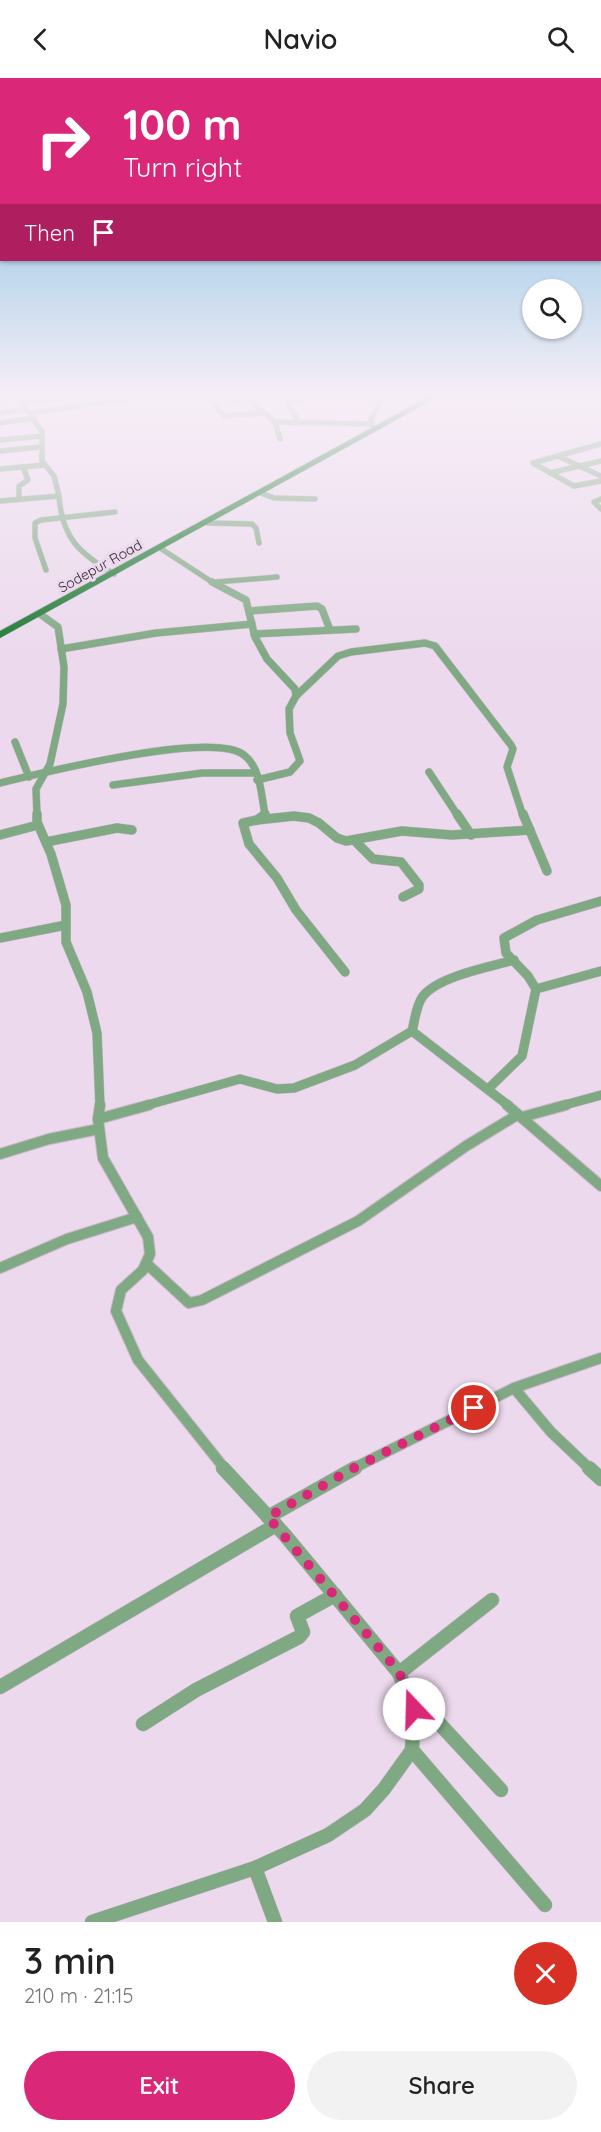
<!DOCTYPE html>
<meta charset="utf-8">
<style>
body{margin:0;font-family:Quicksand,sans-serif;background:#f2f2f2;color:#222;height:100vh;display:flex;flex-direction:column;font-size:22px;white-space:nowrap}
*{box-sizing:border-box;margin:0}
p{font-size:20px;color:#767676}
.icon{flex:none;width:33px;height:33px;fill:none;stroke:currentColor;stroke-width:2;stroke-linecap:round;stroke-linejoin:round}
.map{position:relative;height:1844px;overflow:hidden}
.side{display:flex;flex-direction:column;background:#fff;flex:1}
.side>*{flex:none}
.hud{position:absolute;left:0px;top:0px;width:602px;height:183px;box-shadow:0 2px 4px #0004;background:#db2777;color:#fff;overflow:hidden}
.fabs{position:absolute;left:522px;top:201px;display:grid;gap:12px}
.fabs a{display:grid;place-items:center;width:60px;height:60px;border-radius:50%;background:#fff;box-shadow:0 2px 4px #0004;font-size:30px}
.pin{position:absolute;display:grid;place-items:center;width:51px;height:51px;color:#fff;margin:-26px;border:3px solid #fff;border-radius:50%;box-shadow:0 2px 6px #0007}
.me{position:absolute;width:66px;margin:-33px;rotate:339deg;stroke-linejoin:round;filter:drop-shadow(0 0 4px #0008)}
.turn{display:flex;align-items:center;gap:21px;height:126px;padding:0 24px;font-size:27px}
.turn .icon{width:78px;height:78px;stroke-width:2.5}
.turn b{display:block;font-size:42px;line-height:51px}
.then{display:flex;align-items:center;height:57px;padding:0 24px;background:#0003;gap:12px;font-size:22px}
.round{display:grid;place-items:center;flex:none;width:63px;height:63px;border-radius:32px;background:#f2f2f2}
.headline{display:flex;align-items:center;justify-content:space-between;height:102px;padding:0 24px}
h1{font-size:36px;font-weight:600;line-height:45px}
.primary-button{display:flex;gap:12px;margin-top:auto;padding:12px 24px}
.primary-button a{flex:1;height:69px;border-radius:36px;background:#db2777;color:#fff;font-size:24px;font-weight:600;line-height:69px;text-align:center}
.primary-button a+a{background:#f2f2f2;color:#222}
header{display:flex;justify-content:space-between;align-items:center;height:78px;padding:0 24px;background:#fff;font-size:27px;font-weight:600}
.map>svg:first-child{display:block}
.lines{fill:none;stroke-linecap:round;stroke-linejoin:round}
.street-far4-casing{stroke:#c7b6c7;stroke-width:6}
.street-far3-casing{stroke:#c7b6c7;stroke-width:8}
.street-far2-casing{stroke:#c7b6c7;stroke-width:10}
.street-far1-casing{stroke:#c7b6c7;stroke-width:12}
.street-casing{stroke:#c7b6c7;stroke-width:15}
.primary-casing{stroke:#c7b6c7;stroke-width:1}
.street-far4{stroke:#7fa982;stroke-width:5}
.street-far3{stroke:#7fa982;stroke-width:7}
.street-far2{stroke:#7fa982;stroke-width:9}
.street-far1{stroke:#7fa982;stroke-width:10}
.street{stroke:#7fa982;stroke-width:14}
.primary{fill:#1a782f;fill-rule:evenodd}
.route{stroke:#db2777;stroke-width:10;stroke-dasharray:0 18}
.labels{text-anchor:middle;stroke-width:6;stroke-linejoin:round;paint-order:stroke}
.far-street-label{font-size:14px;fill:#312931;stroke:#ecd9ed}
</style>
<header><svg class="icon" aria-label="back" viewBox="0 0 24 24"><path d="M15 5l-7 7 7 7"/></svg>Navio<svg class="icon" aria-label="search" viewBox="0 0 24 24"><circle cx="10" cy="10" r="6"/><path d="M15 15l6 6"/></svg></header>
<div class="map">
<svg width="601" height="1844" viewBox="0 0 601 1844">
<rect width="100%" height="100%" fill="#ecd9ed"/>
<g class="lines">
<defs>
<g id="street-far4">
<path d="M246 319 275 344 372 346"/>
<path d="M0 322 1 319"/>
<path d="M229 322 247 320"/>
<path d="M212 323 224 338 263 335"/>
<path d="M24 325 62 319"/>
<path d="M0 335 28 331"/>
<path d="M31 335 138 319"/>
<path d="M275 344 280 361"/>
<path d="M0 345 34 340"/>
<path d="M299 345 287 324 311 319"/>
<path d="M373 349 371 341 383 319"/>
<path d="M0 362 41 358"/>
<path d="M601 366 533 385 574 408 601 403"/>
<path d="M0 373 40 369"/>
<path d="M558 378 601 398"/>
<path d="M0 391 45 387"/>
<path d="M550 395 601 383"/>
<path d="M261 415 274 420 315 421"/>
<path d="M59 418C62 460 79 475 114 496"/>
<path d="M19 421V408L28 402 23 389"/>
<path d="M601 421 594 424 601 431"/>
<path d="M0 423 59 418 54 398 42 383V354L18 319"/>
<path d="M208 445 252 446 256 450 259 465"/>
<path d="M160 470 215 506"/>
<path d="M46 492 35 460V445L41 442 115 434"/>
<path d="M216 504 277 499"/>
</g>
<g id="street-far3">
<path d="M212 504 246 522 255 559 267 581 295 611 296 618 289 631 290 655 300 683 290 694 257 702"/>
<path d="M249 533 317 528 322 531 330 552"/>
<path d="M254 556 356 551"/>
<path d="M61 571 156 555 252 546"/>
<path d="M296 618 338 578 351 574 425 565 435 568 511 667 513 671 507 689 523 738"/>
<path d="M15 664 29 699"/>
<path d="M429 694 458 738"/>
<path d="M0 705C42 695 212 652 244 677 261 690 261 717 265 736L263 738"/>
<path d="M113 707 202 695H255"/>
<path d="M37 738 36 711 50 686 63 626 64 589 58 549 40 536"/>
</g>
<g id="street-far2">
<path d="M37 736V744L51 776 66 827V864L87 914 97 955 100 1028"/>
<path d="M265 736 257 742 243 745 249 766 277 800 296 832 345 894"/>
<path d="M457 736 471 757"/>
<path d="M523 736 547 793"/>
<path d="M257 742 294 738 309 740 319 745 337 760 346 763 402 753 452 757 530 752"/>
<path d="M0 757 38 747"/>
<path d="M354 762 373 781 401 784 419 807V811L403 819"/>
<path d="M46 764 117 750 132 752"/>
<path d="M0 860 66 847"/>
<path d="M536 911 601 893"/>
<path d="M412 953C415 942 416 927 423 918 439 898 490 889 514 882"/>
<path d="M488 1011 522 978 536 911 528 898 506 875 504 860 537 842 601 823"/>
<path d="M144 1028 240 1001 277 1011 294 1010 355 987 412 953 509 1028"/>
<path d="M561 1028 601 1017"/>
</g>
<g id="street-far1">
<path d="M100 1027 98 1041 103 1080 148 1159 150 1176 143 1192 121 1212 116 1233 138 1282 225 1391"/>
<path d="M507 1027 601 1108"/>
<path d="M522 1039 566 1027"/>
<path d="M98 1041 149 1027"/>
<path d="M0 1076 49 1061 99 1051"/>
<path d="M147 1186 189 1225 202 1222 358 1143 466 1068 517 1037"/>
<path d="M0 1190 67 1161 137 1139"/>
<path d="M514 1310 551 1354 590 1391"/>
<path d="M352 1391 514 1310 601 1280"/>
</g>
<g id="street">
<path d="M589 1390 601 1401"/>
<path d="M268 1439 355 1390"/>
<path d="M399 1595 492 1522"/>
<path d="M0 1609 276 1447"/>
<path d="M411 1615 501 1712"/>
<path d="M143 1646 196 1612 299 1559 303 1554 297 1538 335 1517"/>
<path d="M412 1672 545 1827"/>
<path d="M255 1790 275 1844"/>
<path d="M92 1844 255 1790 328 1757 365 1732 384 1711 412 1672 414 1631 399 1595 284 1456 223 1390"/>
</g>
<path id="primary" d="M428 319H438L0 560V553Z"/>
</defs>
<!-- street-far4 casing -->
<use href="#street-far4" class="street-far4-casing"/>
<!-- street-far3 casing -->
<use href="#street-far3" class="street-far3-casing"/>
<!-- street-far2 casing -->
<use href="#street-far2" class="street-far2-casing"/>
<!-- street-far1 casing -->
<use href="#street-far1" class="street-far1-casing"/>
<!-- street casing -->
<use href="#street" class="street-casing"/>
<!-- primary casing -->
<use href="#primary" class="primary-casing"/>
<!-- street-far4 -->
<use href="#street-far4" class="street-far4"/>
<!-- street-far3 -->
<use href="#street-far3" class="street-far3"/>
<!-- street-far2 -->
<use href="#street-far2" class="street-far2"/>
<!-- street-far1 -->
<use href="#street-far1" class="street-far1"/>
<!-- street -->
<use href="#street" class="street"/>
<!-- primary -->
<use href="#primary" class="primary"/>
</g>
<!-- sky -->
<linearGradient id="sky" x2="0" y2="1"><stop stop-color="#69b6dd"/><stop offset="0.55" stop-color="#f6eef7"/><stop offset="1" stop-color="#f6eef7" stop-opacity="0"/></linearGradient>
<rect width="601" height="577" fill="url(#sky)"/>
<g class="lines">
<!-- route -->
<path class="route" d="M414 1631 399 1594 268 1439 354 1390 474 1330"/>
</g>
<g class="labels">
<!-- far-street labels -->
<g class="far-street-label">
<text transform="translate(100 488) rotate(-29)" y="5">Sodepur Road</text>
</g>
</g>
</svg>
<div class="fabs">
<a><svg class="icon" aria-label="search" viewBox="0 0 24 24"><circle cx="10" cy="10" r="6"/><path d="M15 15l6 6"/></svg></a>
</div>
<div class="pin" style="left:474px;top:1330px;background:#d93025"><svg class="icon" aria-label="arrive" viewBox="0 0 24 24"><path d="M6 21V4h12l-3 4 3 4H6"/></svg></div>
<svg class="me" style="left:414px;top:1631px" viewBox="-20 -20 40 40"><circle r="19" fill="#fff"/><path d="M0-13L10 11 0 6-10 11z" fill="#db2777"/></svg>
<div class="hud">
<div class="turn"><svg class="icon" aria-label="right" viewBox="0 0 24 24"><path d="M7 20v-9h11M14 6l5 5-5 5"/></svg><div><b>100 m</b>Turn right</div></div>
<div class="then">Then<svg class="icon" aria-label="arrive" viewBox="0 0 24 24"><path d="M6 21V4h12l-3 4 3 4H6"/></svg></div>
</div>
</div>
<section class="side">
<div class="headline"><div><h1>3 min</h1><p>210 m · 21:15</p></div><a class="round" style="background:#d93025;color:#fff"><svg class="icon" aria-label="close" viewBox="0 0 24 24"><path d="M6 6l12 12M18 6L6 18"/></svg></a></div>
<div class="primary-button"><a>Exit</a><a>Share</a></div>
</section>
